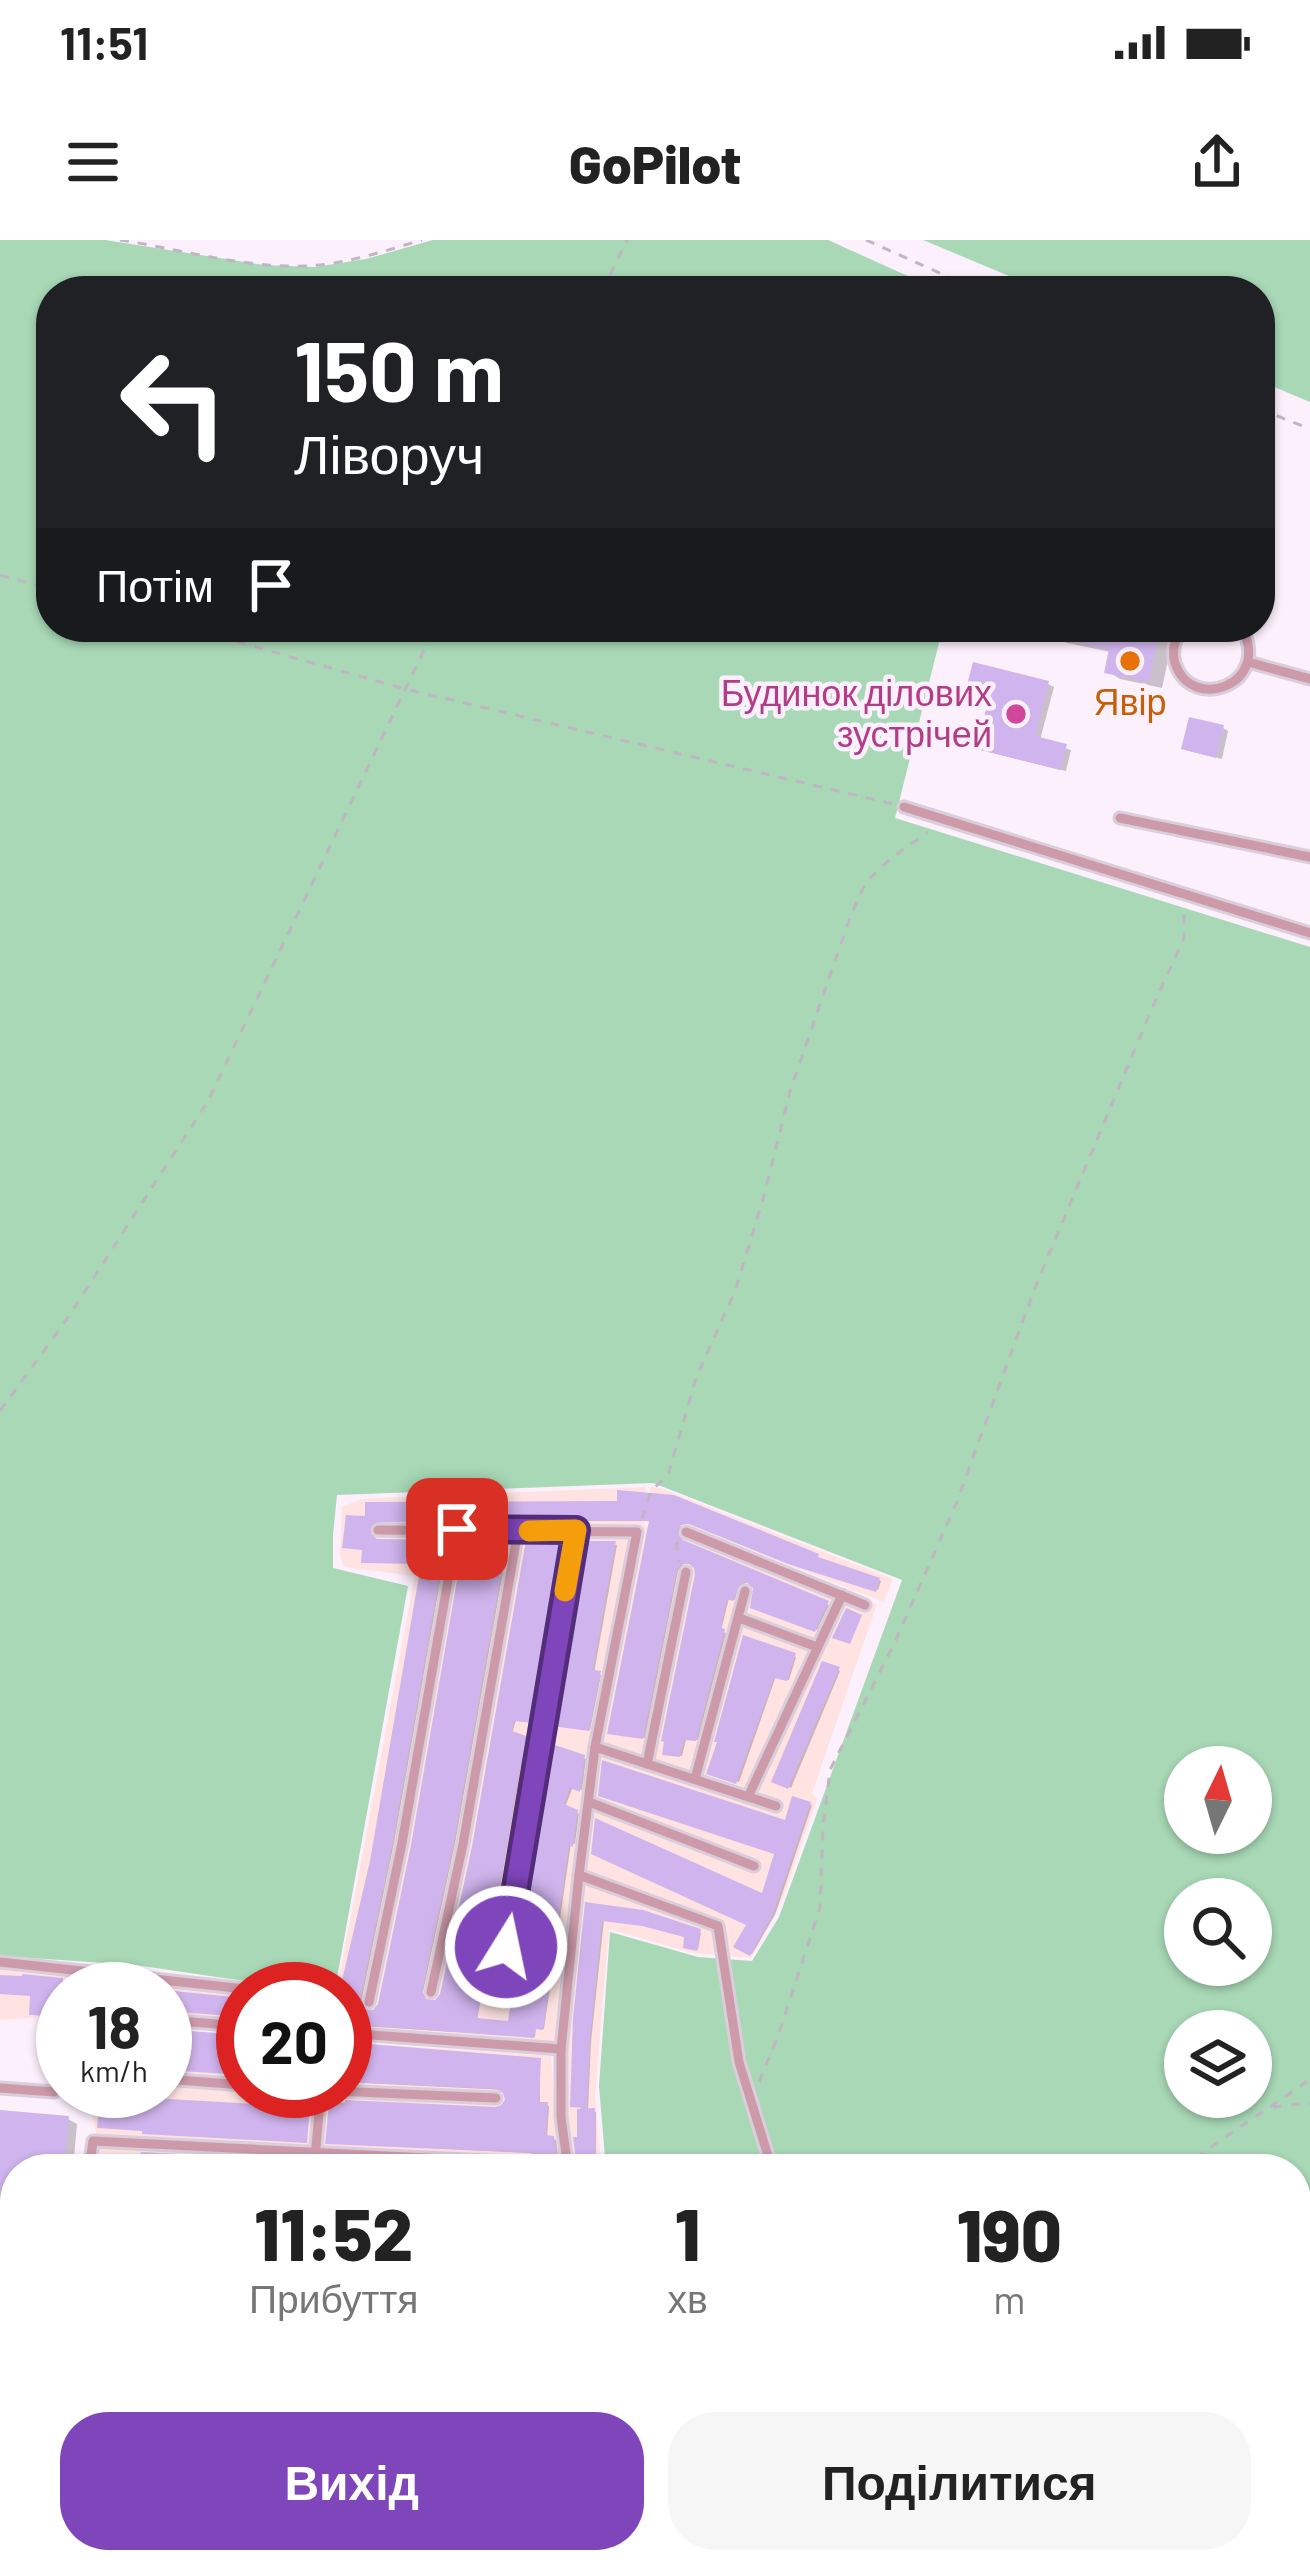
<!DOCTYPE html>
<html lang="uk">
<meta charset="utf-8">
<style>
body{margin:0;font-family:Barlow,sans-serif;background:#f6f6f6;color:#222;height:100vh;display:flex;flex-direction:column;font-size:45px;white-space:nowrap}
*{box-sizing:border-box;margin:0}
p{font-size:39px;color:#767676}
.icon{flex:none;width:66px;height:66px;fill:none;stroke:currentColor;stroke-width:2;stroke-linecap:round;stroke-linejoin:round}
.map{position:relative;flex:1;overflow:hidden}
.details{position:absolute;left:0px;top:1914px;width:1311px;height:420px;display:flex;flex-direction:column;background:#fff;border-radius:48px 48px 0 0;box-shadow:0 3px 9px #0004}
.details>*{flex:none}
.hud{position:absolute;left:36px;top:36px;width:1239px;height:366px;border-radius:48px;box-shadow:0 3px 9px #0004;background:#202124;color:#fff;overflow:hidden}
.needle{width:78px;rotate:5deg}
.buttons{position:absolute;left:1164px;top:1506px;display:grid;gap:24px}
.buttons a{display:grid;place-items:center;width:108px;height:108px;border-radius:50%;background:#fff;box-shadow:0 3px 9px #0004;font-size:60px}
.speed{position:absolute;left:36px;top:1722px;display:flex;gap:24px;font-size:60px;font-weight:700;text-align:center}
.speed>*{display:grid;place-content:center;width:156px;height:156px;border-radius:50%;background:#fff;box-shadow:0 3px 9px #0004;line-height:1}
.speed small{font-size:30px;font-weight:400}
.speed .limit{border:18px solid #d22;background:#fff;color:#111}
.pin{position:absolute;display:grid;place-items:center;width:102px;height:102px;color:#fff;margin:-51px;border-radius:24px;box-shadow:0 6px 18px #0006}
.me{position:absolute;width:132px;margin:-66px;rotate:10deg;stroke-linejoin:round;filter:drop-shadow(0 0 9px #0008)}
.turn{display:flex;align-items:center;gap:42px;height:252px;padding:0 60px;font-size:54px}
.turn .icon{width:156px;height:156px;stroke-width:2.5}
.turn b{display:block;font-size:84px;line-height:102px}
.then{display:flex;align-items:center;height:114px;padding:0 60px;background:#0003;gap:24px;font-size:45px}
.eta{display:flex;justify-content:space-evenly;align-items:center;height:204px;text-align:center}
.eta b{font-size:72px;font-weight:800;line-height:84px}
.button{display:flex;gap:24px;margin-top:auto;padding:24px 60px}
.button a{flex:1;height:138px;border-radius:48px;background:#7f45bb;color:#fff;font-size:48px;font-weight:800;line-height:138px;text-align:center}
.button a+a{background:#f6f6f6;color:#222}
.status{display:flex;justify-content:space-between;align-items:center;height:84px;padding:0 60px;background:#fff;direction:ltr}
.status svg{height:33px;fill:currentColor}
header{display:flex;justify-content:space-between;align-items:center;height:156px;padding:0 60px;background:#fff;font-size:54px;font-weight:800}
.map>svg:first-child{display:block}
.industrial{fill:#fee3e2}
.green{fill:#a8d8b6;fill-rule:evenodd}
.shadow{fill:#0003}
.building{fill:#d0b4ed}
.lines{fill:none;stroke-linecap:round;stroke-linejoin:round}
.service-casing{stroke:#d9ceda;stroke-width:15}
.minor-casing{stroke:#d9ceda;stroke-width:24}
.path{stroke:#c0b6c1;stroke-width:3;stroke-dasharray:9 9;stroke-linecap:butt}
.service{stroke:#cd9aaa;stroke-width:9}
.minor{stroke:#cd9aaa;stroke-width:18}
.route-casing{stroke:#532d7a;stroke-width:30}
.route{stroke:#7f45bb;stroke-width:21}
.slow{stroke:#f59e0b;stroke-width:21}
.food-dot{fill:#e8710a;stroke:#fcf0fd;stroke-width:4.5}
.hotel-dot{fill:#d1479c;stroke:#fcf0fd;stroke-width:4.5}
.labels{text-anchor:middle;stroke-width:9;stroke-linejoin:round;paint-order:stroke}
.hotel-label{font-size:36px;fill:#b23c85;stroke:#fcf0fd;text-anchor:end}
.food-label{font-size:36px;fill:#c56008;stroke:#fcf0fd}
</style>
<div class="status"><b>11:51</b><svg viewBox="0 0 49 12"><path d="M0 12V9h3v3zM5 12V6h3v6zM10 12V3h3v9zM15 12V0h3v12zM26 1h20v11H26zM47 4h2v5h-2z"/></svg></div>
<header><svg class="icon" aria-label="menu" viewBox="0 0 24 24"><path d="M4 6h16M4 12h16M4 18h16"/></svg>GoPilot<svg class="icon" aria-label="share" viewBox="0 0 24 24"><path d="M12 15V3M7 8l5-5 5 5M5 13v7h14v-7"/></svg></header>
<div class="map">
<svg width="1310" height="2334" viewBox="0 0 1310 2334">
<rect width="100%" height="100%" fill="#fcf0fd"/>
<!-- industrial -->
<g class="industrial">
<path d="M646 1247 645 1286 677 1285 877 1364 812 1553 817 1559 783 1658 751 1718 693 1713 609 1689 595 1857 601 1929H563L554 1804 345 1791V1749H337L415 1336 344 1327 340 1316 342 1267 361 1259Z"/>
<path d="M650 1247 660 1248 893 1339 884 1362 679 1282 646 1283Z"/>
<path d="M0 1728 62 1732 243 1752V1783L165 1777V1749H63V1776L0 1780Z"/>
<path d="M165 1791 243 1796V1851H345V1802L551 1816 559 1929H97L99 1909 88 1851H165Z"/>
<path d="M82 2319H359L417 2334H78Z"/>
<path d="M485 2319H596L595 2334H494L484 2331Z"/>
</g>
<!-- green -->
<g class="green">
<path d="M0 0H105L264 25 315 27 366 19 433 0H828L941 51H51V387H943L895 578 1310 707V2334H851L850 2319H1296V1929H606L599 1846 610 1692 698 1717 752 1721 779 1677 902 1340 653 1243 337 1255 333 1295V1328L408 1346 335 1749H298L135 1725 0 1716ZM1185 1527H1251V1593H1185ZM1185 1659H1251V1725H1185ZM1185 1791H1251V1857H1185Z"/>
<path d="M923 0H1310V162L1260 141V51H1045Z"/>
<path d="M602 2319H733L730 2334H623L602 2327Z"/>
</g>
<!-- shadow -->
<g class="shadow">
<path d="M1260 328 1269 332 1263 359H1260Z"/>
<path d="M1056 387H1175L1162 448 1120 439 1107 431 1111 412 1067 403 1054 396Z"/>
<path d="M1048 444 1054 447 1040 500 1071 510 1066 531 985 511Z"/>
<path d="M1223 488 1228 491 1222 519 1190 511Z"/>
<path d="M620 1253 673 1258 818 1316V1320L881 1341 878 1350 793 1323 694 1283 681 1285 678 1297 684 1304 829 1365 817 1390 755 1367 757 1346 750 1341 739 1346 735 1360 729 1358 721 1391 726 1393 698 1500 686 1499 682 1516 666 1515 667 1501 664 1500 698 1334 697 1327 693 1323H684L678 1331 645 1498 610 1492 653 1281 381 1280 371 1287V1297L377 1302 447 1303 394 1603 361 1763 364 1772 368 1774 377 1771 381 1765 414 1605 467 1303 508 1304 455 1604 423 1752 425 1762 430 1764 439 1761 443 1755 475 1606 528 1303 566 1304 536 1482 516 1480 512 1494 533 1501 528 1527 521 1526 477 1781 510 1784 552 1507 586 1519 582 1550 573 1547 565 1567 579 1574 575 1604 571 1603 544 1789 536 1788 535 1797 345 1785 343 1749 373 1622 424 1324 364 1321 365 1309 345 1306 348 1278 368 1279V1265L620 1264Z"/>
<path d="M586 1304 617 1305 594 1433 601 1435 590 1490 557 1485Z"/>
<path d="M745 1399 796 1417 789 1440 776 1436 739 1542 710 1532Z"/>
<path d="M823 1425 840 1431 791 1548 775 1541Z"/>
<path d="M794 1560 812 1565 775 1675 752 1714 737 1706 764 1657Z"/>
<path d="M588 1665 642 1673 701 1693 698 1709 686 1706 687 1696 646 1686 604 1680 591 1802 588 1871 596 1872V1929H579Z"/>
<path d="M0 1737 37 1738 119 1749H63V1754L54 1753 52 1775 34 1774 33 1755 0 1753Z"/>
<path d="M345 1805 540 1821V1865L549 1866 547 1898 556 1900 560 1929H534L538 1922 531 1913 330 1903 332 1862 496 1870 507 1863 505 1850 345 1842Z"/>
<path d="M0 1873 68 1879 77 1884 73 1929H15V2119L0 2118Z"/>
<path d="M119 1920 305 1924 307 1929H118Z"/>
<path d="M548 2319H593L592 2331 562 2329V2334L549 2333Z"/>
</g>
<!-- building -->
<g class="building">
<path d="M1035 387H1160L1149 442 1104 433 1109 409 1034 393Z"/>
<path d="M973 422 1049 441 1035 496 1067 504 1060 530 976 509 989 458 965 452Z"/>
<path d="M1189 477 1224 485 1216 518 1181 509Z"/>
<path d="M617 1250 674 1255 819 1314 818 1317 880 1338 876 1352 788 1324 689 1284H682L677 1292 683 1300 829 1361 815 1392 750 1368 753 1348 746 1342 740 1344 733 1361 727 1359 721 1388 725 1389 696 1501 684 1500 680 1517 662 1515 664 1502 661 1501 695 1334 694 1328 689 1324H682L677 1330 643 1499 607 1494 649 1281 457 1280 373 1283 370 1293 377 1299 446 1300 393 1601 360 1760 364 1769 373 1770 378 1764 411 1605 464 1300H507L454 1602 422 1750 426 1759 435 1760 440 1754 472 1606 526 1300H565L534 1483 514 1481 512 1491 532 1498 527 1528 520 1527 477 1778 508 1781 549 1503 585 1515 580 1552 570 1548 564 1564 578 1570 573 1607 569 1605 543 1790 535 1789 534 1798 345 1784V1749H340L370 1621 421 1324 361 1323 362 1310 342 1308 346 1275 365 1276V1262L617 1261Z"/>
<path d="M583 1301H616L593 1430 601 1431 589 1491 552 1486Z"/>
<path d="M846 1368 862 1375 850 1404 832 1398Z"/>
<path d="M743 1395 796 1413 787 1441 774 1438 736 1544 706 1534 717 1502H714Z"/>
<path d="M822 1421 840 1427 788 1549 771 1542Z"/>
<path d="M602 1520 785 1580 792 1556 811 1562 773 1674 750 1716 733 1707 746 1685 591 1614 595 1578 762 1653 774 1614 598 1556Z"/>
<path d="M585 1662 643 1670 701 1689 697 1711 683 1708 684 1697 642 1686 602 1681 590 1800 587 1868 570 1867 573 1778Z"/>
<path d="M22 1734 63 1738V1755L52 1754 51 1776 29 1775 30 1756 0 1754V1735L22 1736Z"/>
<path d="M165 1750 243 1758V1777L165 1771Z"/>
<path d="M165 1789 243 1795V1835L165 1830Z"/>
<path d="M345 1802 541 1818 539 1862H548L546 1895 554 1896 559 1929H533L535 1922 533 1913 325 1904 329 1864 345 1865V1860L496 1867 501 1865 505 1860 503 1853 496 1849 345 1842Z"/>
<path d="M100 1851H133V1857L310 1867 307 1903 142 1894V1891L97 1888Z"/>
<path d="M595 1868 596 1929H577L573 1897H577V1869Z"/>
<path d="M0 1870 69 1876 64 1929H15V2116L0 2115Z"/>
<path d="M141 1912 306 1921 305 1929H140Z"/>
<path d="M324 1922 431 1927V1929H323Z"/>
<path d="M105 2319H280V2328L236 2334H107Z"/>
<path d="M745 2319H816L814 2334H744Z"/>
</g>
<g class="lines">
<defs>
<g id="service">
<path d="M1183 387C1175 398 1171 409 1175 423 1191 474 1274 444 1241 387"/>
<path d="M1248 422 1310 439"/>
<path d="M904 567 1310 693"/>
<path d="M1120 578 1310 617"/>
<path d="M378 1290 637 1292 595 1507 579 1635 561 1809V1877L568 1929"/>
<path d="M686 1292 865 1365"/>
<path d="M739 1378 817 1407"/>
<path d="M595 1507 776 1566"/>
<path d="M647 1524 686 1332"/>
<path d="M695 1539 745 1351"/>
<path d="M748 1557 842 1355"/>
<path d="M589 1562 754 1626"/>
<path d="M579 1635 718 1686 739 1822 772 1929"/>
<path d="M0 1722 245 1749"/>
<path d="M431 1752 463 1604 518 1291"/>
<path d="M498 1753 576 1290"/>
<path d="M369 1762 402 1603 457 1289"/>
<path d="M165 1780 243 1786"/>
<path d="M345 1793 561 1809"/>
<path d="M165 1839 243 1845"/>
<path d="M0 1848 54 1852"/>
<path d="M334 1851 496 1858"/>
<path d="M89 1929 93 1901 526 1923"/>
<path d="M314 1929 321 1851"/>
<path d="M0 2160 15 2161"/>
<path d="M840 2319 842 2334"/>
<path d="M325 2334 366 2319"/>
<path d="M479 2334 481 2319"/>
</g>
<path id="minor" d="M406 2319 465 2334"/>
</defs>
<!-- service casing -->
<use href="#service" class="service-casing"/>
<!-- minor casing -->
<use href="#minor" class="minor-casing"/>
<!-- path -->
<g class="path">
<path d="M120 0C180 9 243 28 304 26 344 25 384 11 422 0"/>
<path d="M866 0 980 51"/>
<path d="M602 51 627 0"/>
<path d="M1260 169 1310 189"/>
<path d="M0 335 51 349"/>
<path d="M185 387 405 449 893 564"/>
<path d="M0 1171 67 1079 208 861 435 387"/>
<path d="M642 1279 651 1251 668 1235 696 1138 735 1051 764 956 790 851 851 675 866 642 890 619 928 592"/>
<path d="M677 1302V1316L680 1321"/>
<path d="M759 1842 778 1796 820 1668 823 1588 830 1530 894 1404 956 1264 1036 1045 1153 766 1184 698V670"/>
<path d="M1273 1867 1310 1863"/>
<path d="M1182 1929C1223 1896 1268 1870 1310 1839"/>
</g>
<!-- service -->
<use href="#service" class="service"/>
<!-- minor -->
<use href="#minor" class="minor"/>
</g>
<g class="lines">
<defs>
<path id="route" d="M457 1289 576 1290 506 1707"/>
</defs>
<!-- route casing -->
<use href="#route" class="route-casing"/>
<!-- route -->
<use href="#route" class="route"/>
<!-- slow -->
<path class="slow" d="M529 1291 576 1290 565 1351"/>
</g>
<!-- markers -->
<circle class="food-dot" cx="1130" cy="421" r="12"/>
<circle class="hotel-dot" cx="1016" cy="474" r="12"/>
<g class="labels">
<!-- hotel labels -->
<g class="hotel-label">
<text x="992" y="466">Будинок ділових<tspan x="992" dy="41">зустрічей</tspan></text>
</g>
<!-- food labels -->
<g class="food-label">
<text x="1130" y="475">Явір</text>
</g>
</g>
</svg>
<div class="buttons">
<a><svg class="needle" viewBox="-14 -14 28 28"><path d="M0-13l5 13h-10z" fill="#e53935"/><path d="M0 13l5-13h-10z" fill="#767676"/></svg></a>
<a><svg class="icon" aria-label="search" viewBox="0 0 24 24"><circle cx="10" cy="10" r="6"/><path d="M15 15l6 6"/></svg></a>
<a><svg class="icon" aria-label="layers" viewBox="0 0 24 24"><path d="M12 4l9 5-9 5-9-5zM3 14l9 5 9-5"/></svg></a>
</div>
<div class="speed"><div>18<small>km/h</small></div><div class="limit">20</div></div>
<div class="pin" style="left:457px;top:1289px;background:#d93025"><svg class="icon" aria-label="arrive" viewBox="0 0 24 24"><path d="M6 21V4h12l-3 4 3 4H6"/></svg></div>
<svg class="me" style="left:506px;top:1707px" viewBox="-20 -20 40 40"><circle r="17" fill="#7f45bb" stroke="#fff" stroke-width="3"/><path d="M0-11L8 9 0 5-8 9z" fill="#fff"/></svg>
<div class="hud">
<div class="turn"><svg class="icon" aria-label="left" viewBox="0 0 24 24"><path d="M17 20v-9H6M10 6l-5 5 5 5"/></svg><div><b>150 m</b>Ліворуч</div></div>
<div class="then">Потім<svg class="icon" aria-label="arrive" viewBox="0 0 24 24"><path d="M6 21V4h12l-3 4 3 4H6"/></svg></div>
</div>
<section class="details">
<div class="eta">
<div><b>11:52</b><p>Прибуття</p></div>
<div><b>1</b><p>хв</p></div>
<div><b>190</b><p>m</p></div>
</div>
<div class="button"><a>Вихід</a><a>Поділитися</a></div>
</section>
</div>
